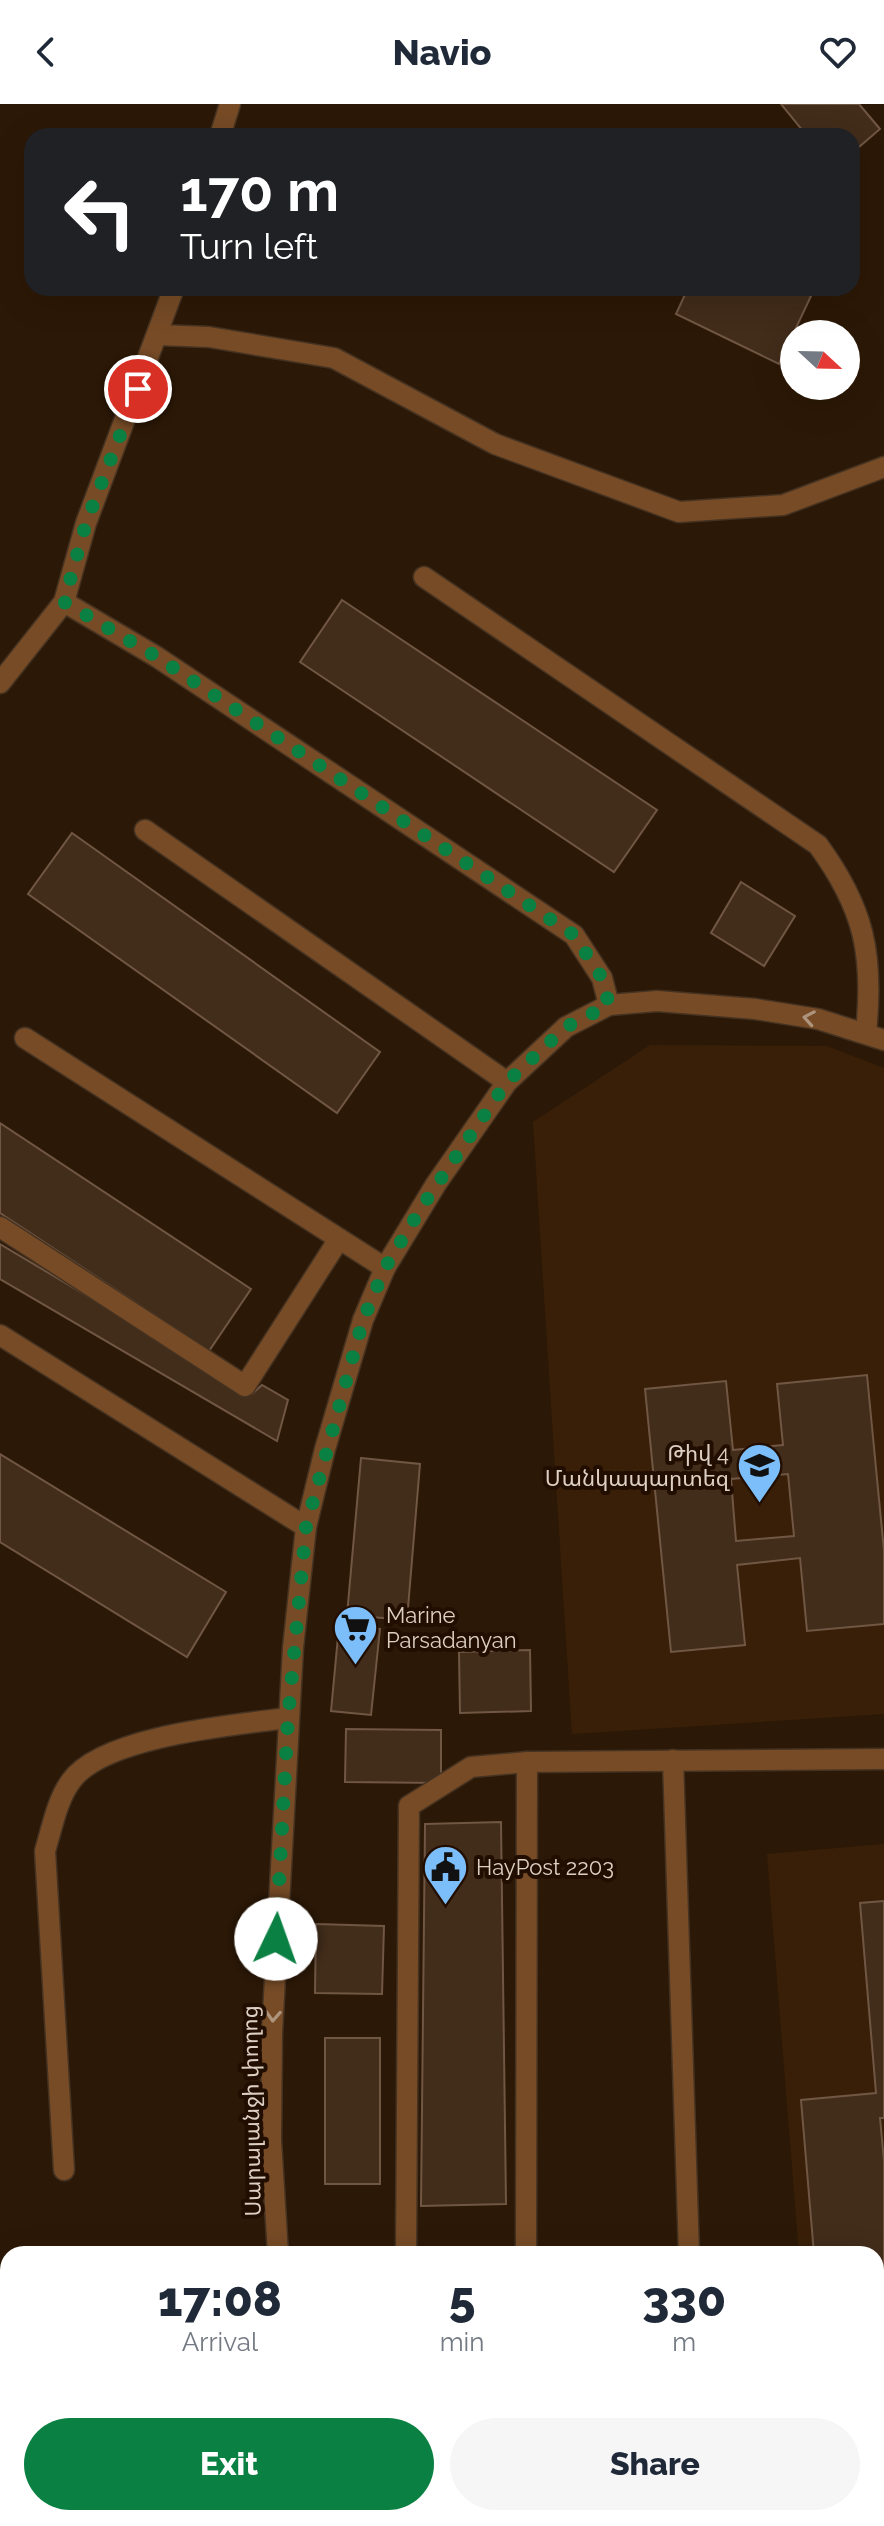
<!DOCTYPE html>
<meta charset="utf-8">
<style>
body{margin:0;font-family:Raleway,"Noto Sans Armenian",sans-serif;background:#f6f6f7;color:#1f2937;height:100vh;display:flex;flex-direction:column;font-size:30px;white-space:nowrap}
*{box-sizing:border-box;margin:0}
p{font-size:26px;color:#747a83}
.icon{flex:none;width:44px;height:44px;fill:none;stroke:currentColor;stroke-width:2;stroke-linecap:round;stroke-linejoin:round}
.map{position:relative;flex:1;overflow:hidden}
.details{position:absolute;left:0px;top:2142px;width:884px;height:280px;display:flex;flex-direction:column;background:#fff;border-radius:24px 24px 0 0;box-shadow:0 8px 32px #0002}
.details>*{flex:none}
.hud{position:absolute;left:24px;top:24px;width:836px;height:168px;border-radius:24px;box-shadow:0 8px 32px #0002;background:#202124;color:#fff;overflow:hidden}
.needle{width:52px;rotate:112deg}
.tools{position:absolute;left:780px;top:216px;display:grid;gap:16px}
.tools a{display:grid;place-items:center;width:80px;height:80px;border-radius:50%;background:#fff;box-shadow:0 8px 32px #0002;font-size:40px}
.pin{position:absolute;display:grid;place-items:center;width:68px;height:68px;color:#fff;margin:-34px;border:4px solid #fff;border-radius:50%;box-shadow:0 2px 8px #0007}
.me{position:absolute;width:88px;margin:-44px;rotate:3deg;stroke-linejoin:round;filter:drop-shadow(0 0 6px #0008)}
.turn{display:flex;align-items:center;gap:28px;height:168px;padding:0 24px;font-size:36px}
.turn .icon{width:104px;height:104px;stroke-width:2.5}
.turn b{display:block;font-size:56px;line-height:68px}
.eta{display:flex;justify-content:space-evenly;align-items:center;height:136px;text-align:center}
.eta b{font-size:48px;font-weight:800;line-height:56px}
.button{display:flex;gap:16px;margin-top:auto;padding:16px 24px}
.button a{flex:1;height:92px;border-radius:48px;background:#0b8043;color:#fff;font-size:32px;font-weight:800;line-height:92px;text-align:center}
.button a+a{background:#f6f6f7;color:#1f2937}
header{display:flex;justify-content:space-between;align-items:center;height:104px;padding:0 24px;background:#fff;font-size:36px;font-weight:800}
.map>svg:first-child{display:block}
.built{fill:#391f08}
.building{fill:#422c1a;stroke:#705744;stroke-width:2;fill-rule:evenodd}
.lines{fill:none;stroke-linecap:round;stroke-linejoin:round}
.service-casing{stroke:#453221;stroke-width:23}
.minor-casing{stroke:#453221;stroke-width:23}
.tertiary-casing{stroke:#453221;stroke-width:23}
.service{stroke:#764b26;stroke-width:20}
.minor{stroke:#764b26;stroke-width:20}
.tertiary{stroke:#764b26;stroke-width:20}
.oneway{stroke:#af947d}
.route{stroke:#0b8043;stroke-width:14;stroke-dasharray:0 25.2}
.labels{text-anchor:middle;stroke-width:8;stroke-linejoin:round;paint-order:stroke}
.poi-label{font-size:22px;fill:#decfc4;stroke:#220e01;text-anchor:start}
.street-label{font-size:22px;fill:#decfc4;stroke:#220e01}
</style>
<header><svg class="icon" aria-label="back" viewBox="0 0 24 24"><path d="M15 5l-7 7 7 7"/></svg>Navio<svg class="icon" aria-label="heart" viewBox="0 0 24 24"><path d="M12 20l-8-8c-3-5 5-10 8-4 3-6 11-1 8 4z"/></svg></header>
<div class="map">
<svg width="884" height="2422" viewBox="0 0 884 2422">
<rect width="100%" height="100%" fill="#2c1806"/>
<!-- built -->
<g class="built">
<path d="M650 941 827 942 884 964V1610L572 1630 533 1018Z"/>
<path d="M884 1740V2422H820V2414H876V2150H799L767 1750Z"/>
</g>
<!-- building -->
<g class="building">
<path d="M781 0H859L880 25 852 49V32H807Z"/>
<path d="M688 184H801L812 190 779 260 676 210Z"/>
<path d="M342 496 657 706 614 768 300 558Z"/>
<path d="M72 729 380 948 337 1009 28 790Z"/>
<path d="M741 778 795 812 764 862 711 829Z"/>
<path d="M0 1019 251 1185 209 1247 0 1109Z"/>
<path d="M0 1140 252 1290 262 1281 288 1296 277 1337 0 1175Z"/>
<path d="M867 1271 884 1447V1520L807 1527 800 1454 737 1461 745 1541 671 1548 645 1285 726 1277 733 1346 783 1341 777 1280ZM788 1370 794 1432 736 1437 731 1375Z"/>
<path d="M0 1350 226 1488 187 1553 0 1438Z"/>
<path d="M361 1354 420 1360 407 1516 347 1511Z"/>
<path d="M339 1522 380 1525 371 1611 331 1607Z"/>
<path d="M530 1546 531 1607 460 1609 459 1548Z"/>
<path d="M346 1625 441 1626V1679L345 1678Z"/>
<path d="M501 1718 506 2100 421 2102 425 1720Z"/>
<path d="M884 1797V2014H880L884 2057V2210L876 2211V2150H814L801 1996 876 1989 860 1799Z"/>
<path d="M316 1820 384 1822 382 1890 315 1889Z"/>
<rect x="325" y="1934" width="55" height="146"/>
<path d="M125 2414H200L201 2422H126Z"/>
<path d="M404 2414H479L478 2422H403Z"/>
</g>
<g class="lines">
<defs>
<g id="service">
<path d="M424 473 818 741C864 804 874 850 866 928"/>
<path d="M145 726 507 978"/>
<path d="M25 934 385 1164"/>
<path d="M0 1123 245 1282 339 1135"/>
<path d="M0 1231 306 1423"/>
<path d="M64 2066 45 1747C52 1724 57 1696 71 1677 103 1632 234 1621 288 1614"/>
</g>
<g id="minor">
<path d="M159 231 209 233 334 254 495 340 679 408 783 401 884 363"/>
<path d="M673 1656 689 2150"/>
<path d="M406 2150 409 1702 471 1663 527 1658 884 1655"/>
<path d="M526 2150 527 1658"/>
<path d="M697 2414 698 2422"/>
<path d="M525 2422V2414"/>
</g>
<g id="tertiary">
<path d="M220 32 230 0"/>
<path d="M64 498 157 553 574 831 602 874 609 901"/>
<path d="M0 579 64 498 86 419 174 184"/>
<path d="M278 2150 271 2036 272 1929 293 1544 306 1423 325 1345 363 1216 385 1164 436 1080 507 978 566 923 609 901 657 897 755 905 818 915 884 936"/>
<path d="M292 2414 293 2422"/>
</g>
</defs>
<!-- service casing -->
<use href="#service" class="service-casing"/>
<!-- minor casing -->
<use href="#minor" class="minor-casing"/>
<!-- tertiary casing -->
<use href="#tertiary" class="tertiary-casing"/>
<!-- service -->
<use href="#service" class="service"/>
<!-- minor -->
<use href="#minor" class="minor"/>
<!-- tertiary -->
<use href="#tertiary" class="tertiary"/>
</g>
<!-- one-way arrows -->
<defs><path id="oneway-chevron" d="M-2-3.5L2.5 0L-2 3.5" fill="none" stroke-width="1.6" stroke-linecap="round" stroke-linejoin="round" transform="scale(2)"/></defs>
<g class="oneway">
<use href="#oneway-chevron" transform="translate(809 914) rotate(-170)"/>
<use href="#oneway-chevron" transform="translate(273 1912) rotate(93)"/>
</g>
<g class="lines">
<!-- route -->
<path class="route" d="M138 285 86 419 64 498 157 553 574 831 602 874 609 901 566 923 507 978 423 1101 385 1164 363 1216 306 1423 288 1614 276 1835"/>
</g>
<!-- icons -->
<defs>
<symbol id="school-pin" viewBox="-11 -11 22 30"><path d="M0 17L-7.5 6A9.5 9.5 0 1 1 7.5 6Z" fill="#7cbef9" stroke="#220e01"/><path d="M0-5L7-2L0 1L-7-2ZM-4 1L0 2.5L4 1V4Q0 6-4 4Z" fill="#111"/></symbol>
<symbol id="supermarket-pin" viewBox="-11 -11 22 30"><path d="M0 17L-7.5 6A9.5 9.5 0 1 1 7.5 6Z" fill="#7cbef9" stroke="#220e01"/><path d="M-6-5.5h2.5l.6 2H6L4.5 2H-2.5L-4.4-4H-6ZM-1.5 3.2a1.3 1.3 0 1 0 .1 0ZM3 3.2a1.3 1.3 0 1 0 .1 0Z" fill="#111"/></symbol>
<symbol id="civic-pin" viewBox="-11 -11 22 30"><path d="M0 17L-7.5 6A9.5 9.5 0 1 1 7.5 6Z" fill="#7cbef9" stroke="#220e01"/><path d="M-.6-6.5H3V-4.5H.6V-3L4-1V1h2V6H-6V1h2V-1L-.6-3ZM-1.2 2.5V6h2.4V2.5Z" fill="#111"/></symbol>
</defs>
<g fill-rule="evenodd">
<use href="#school-pin" x="734" y="1336" width="51" height="69"/>
<use href="#supermarket-pin" x="330" y="1498" width="51" height="69"/>
<use href="#civic-pin" x="420" y="1738" width="51" height="69"/>
</g>
<g class="labels">
<!-- poi labels -->
<g class="poi-label">
<text x="729" y="1357" text-anchor="end">Թիվ 4<tspan x="729" dy="25">Մանկապարտեզ</tspan></text>
<text x="386" y="1519">Marine<tspan x="386" dy="25">Parsadanyan</tspan></text>
<text x="476" y="1771">HayPost 2203</text>
</g>
<!-- street labels -->
<g class="street-label">
<text transform="translate(251 2007) rotate(-91)" y="8">Սարալանջի փողոց</text>
</g>
</g>
</svg>
<div class="tools">
<a><svg class="needle" viewBox="-14 -14 28 28"><path d="M0-13l5 13h-10z" fill="#e53935"/><path d="M0 13l5-13h-10z" fill="#747a83"/></svg></a>
</div>
<div class="pin" style="left:138px;top:285px;background:#d93025"><svg class="icon" aria-label="arrive" viewBox="0 0 24 24"><path d="M6 21V4h12l-3 4 3 4H6"/></svg></div>
<svg class="me" style="left:276px;top:1835px" viewBox="-20 -20 40 40"><circle r="19" fill="#fff"/><path d="M0-13L10 11 0 6-10 11z" fill="#0b8043"/></svg>
<div class="hud">
<div class="turn"><svg class="icon" aria-label="left" viewBox="0 0 24 24"><path d="M17 20v-9H6M10 6l-5 5 5 5"/></svg><div><b>170 m</b>Turn left</div></div>
</div>
<section class="details">
<div class="eta">
<div><b>17:08</b><p>Arrival</p></div>
<div><b>5</b><p>min</p></div>
<div><b>330</b><p>m</p></div>
</div>
<div class="button"><a>Exit</a><a>Share</a></div>
</section>
</div>
